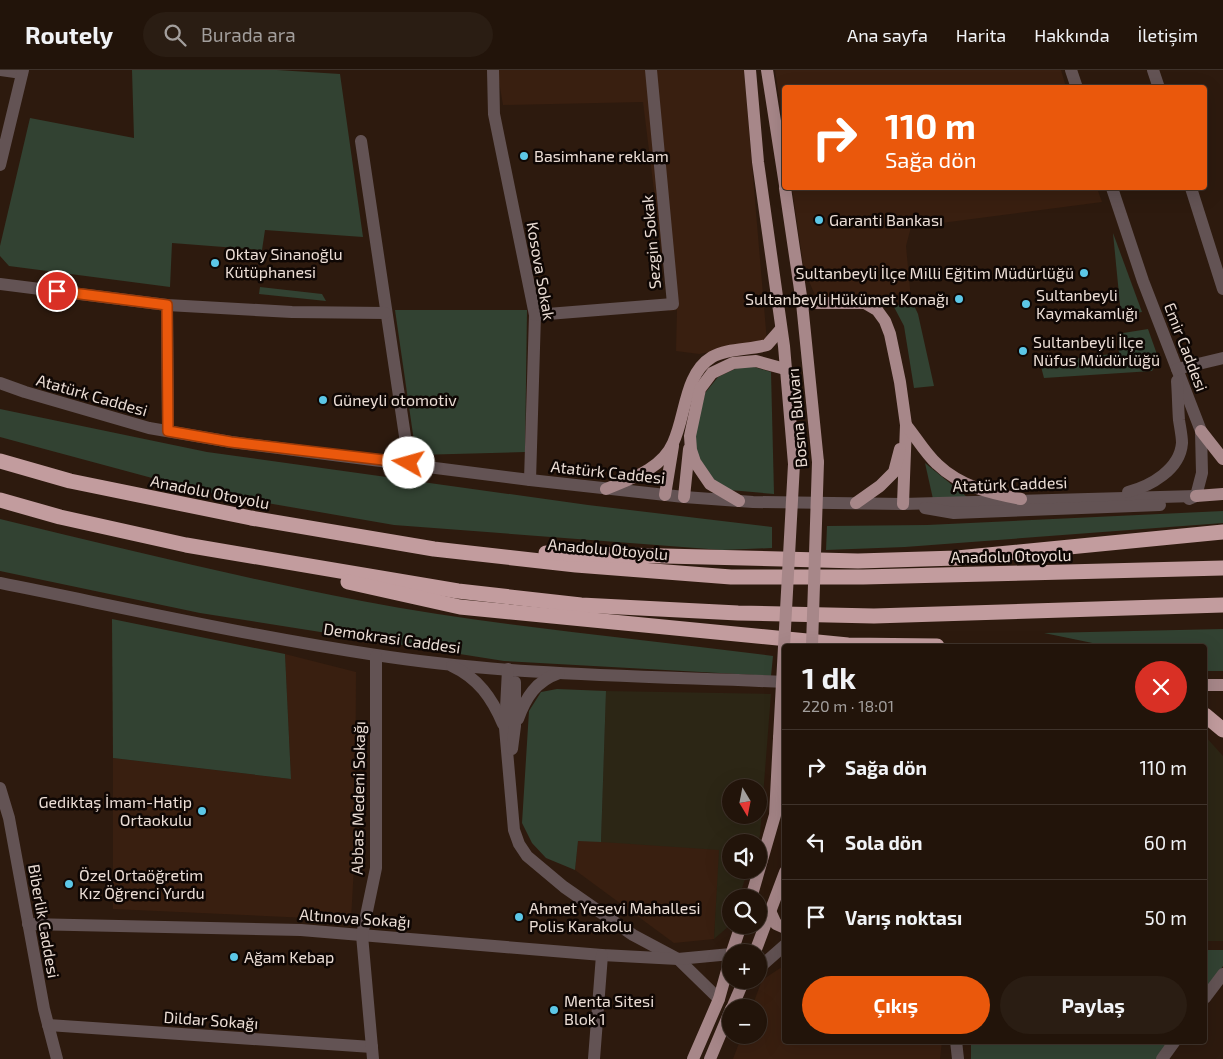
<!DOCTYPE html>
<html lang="tr">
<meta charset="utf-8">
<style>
body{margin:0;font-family:"Exo 2",sans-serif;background:#2a1d13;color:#f1f3f6;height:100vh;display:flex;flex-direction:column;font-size:19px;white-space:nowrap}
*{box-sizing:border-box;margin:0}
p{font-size:16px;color:#a29e9c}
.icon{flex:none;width:28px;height:28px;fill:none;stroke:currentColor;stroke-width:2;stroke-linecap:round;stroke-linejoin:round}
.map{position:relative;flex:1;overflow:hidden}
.side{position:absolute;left:782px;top:574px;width:425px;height:400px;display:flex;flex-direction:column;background:#22140a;border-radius:5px;box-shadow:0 5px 20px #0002,0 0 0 1px #3f332b}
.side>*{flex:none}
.top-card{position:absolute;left:782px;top:15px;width:425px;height:105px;border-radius:5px;box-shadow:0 5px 20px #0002,0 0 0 1px #3f332b;background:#ea580c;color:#fff;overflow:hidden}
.needle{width:32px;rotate:170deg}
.controls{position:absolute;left:722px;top:709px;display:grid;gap:10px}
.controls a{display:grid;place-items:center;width:45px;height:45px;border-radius:50%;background:#22140a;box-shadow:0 5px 20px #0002,0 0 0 1px #3f332b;font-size:25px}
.pin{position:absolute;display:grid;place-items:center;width:42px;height:42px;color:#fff;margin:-21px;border:2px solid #fff;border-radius:50%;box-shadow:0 1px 5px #0007}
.me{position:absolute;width:55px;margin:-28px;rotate:277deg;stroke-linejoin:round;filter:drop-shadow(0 0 4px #0008)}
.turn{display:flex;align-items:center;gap:18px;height:105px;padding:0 20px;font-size:22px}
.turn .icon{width:65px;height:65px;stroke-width:2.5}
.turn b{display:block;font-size:35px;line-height:42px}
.round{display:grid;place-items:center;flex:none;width:52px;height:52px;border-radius:26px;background:#2a1d13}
.overview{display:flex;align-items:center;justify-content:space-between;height:85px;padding:0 20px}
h1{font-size:30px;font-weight:700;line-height:38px}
.cta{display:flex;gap:10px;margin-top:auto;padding:10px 20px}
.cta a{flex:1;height:58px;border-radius:30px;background:#ea580c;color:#fff;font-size:20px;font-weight:700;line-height:58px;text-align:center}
.cta a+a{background:#2a1d13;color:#f1f3f6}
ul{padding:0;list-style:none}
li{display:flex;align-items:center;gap:15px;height:75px;padding:0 20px;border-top:1px solid #3f332b}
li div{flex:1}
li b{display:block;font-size:19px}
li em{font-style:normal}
header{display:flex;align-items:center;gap:30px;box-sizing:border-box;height:70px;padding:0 25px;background:#22140a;border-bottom:1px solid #3f332b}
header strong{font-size:24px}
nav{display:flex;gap:28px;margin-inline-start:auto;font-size:18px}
.search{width:350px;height:45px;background:#2a1d13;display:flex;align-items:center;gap:12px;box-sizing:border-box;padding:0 18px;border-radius:28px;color:#a29e9c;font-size:19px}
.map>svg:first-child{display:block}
.built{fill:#391f10}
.industrial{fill:#2c2615;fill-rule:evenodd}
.green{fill:#324232}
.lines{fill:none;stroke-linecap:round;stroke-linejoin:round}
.minor{stroke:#635354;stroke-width:12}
.major{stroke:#a78789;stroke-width:12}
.highway{stroke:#c29c9e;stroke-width:15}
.major-bridge{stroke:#a78789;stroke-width:12}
.route-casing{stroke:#983908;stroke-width:12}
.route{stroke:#ea580c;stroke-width:9}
.poi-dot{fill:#5cc7e7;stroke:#0f0704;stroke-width:2}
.labels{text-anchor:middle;stroke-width:5;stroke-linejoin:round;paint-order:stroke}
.poi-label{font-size:16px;fill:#ebddd5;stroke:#0f0704;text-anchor:start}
.street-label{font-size:16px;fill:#ebddd5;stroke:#0f0704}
</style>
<header>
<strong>Routely</strong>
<div class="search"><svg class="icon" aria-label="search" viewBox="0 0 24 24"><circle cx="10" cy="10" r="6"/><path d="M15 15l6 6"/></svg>Burada ara</div>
<nav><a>Ana sayfa</a><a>Harita</a><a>Hakkında</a><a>İletişim</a></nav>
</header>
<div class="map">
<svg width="1223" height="989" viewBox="0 0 1223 989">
<rect width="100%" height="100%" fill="#2d1a0e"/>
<!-- built -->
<g class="built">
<path d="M497 0H744L767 272 699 284 676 281 677 240 669 241 643 32 503 35Z"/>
<path d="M775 0H1061L1066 17 785 18V69Z"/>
<path d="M792 118H1097L1102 132 911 157 906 176 911 229 894 237 815 225 804 200Z"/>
<path d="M285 584 356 602 355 778 351 850 113 839V688L291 709Z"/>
<path d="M578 770 720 779 714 869 674 873 575 800Z"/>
<path d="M785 895V971H942L940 989H733L742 965H759V938L752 937 762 910Z"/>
</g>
<!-- industrial -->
<g class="industrial">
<path d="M606 621 771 624 760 765 758 772H731V800H748L739 827 731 828 729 856 714 869 719 780 601 772ZM731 718H759V745H731Z"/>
<path d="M1205 666 1223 686V871H1205Z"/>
</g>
<!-- green -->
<g class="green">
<path d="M132 0H277L340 4 363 167 265 160 262 180 172 173 170 217 9 196 0 186V176L30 48 134 68Z"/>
<path d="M1113 163 1142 242 1121 245Z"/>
<path d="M260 217 322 224 326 231 259 224Z"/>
<path d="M911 229 918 244 934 316 914 318 904 256 894 237Z"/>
<path d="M395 240H527L525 382 416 385Z"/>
<path d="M1148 259 1159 290 1152 301 1044 308 1040 293 1119 283 1117 264Z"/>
<path d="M751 296 771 302 774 424 718 419 699 401 693 374 705 323 718 307 739 297Z"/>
<path d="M0 339 207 382 588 435 772 457V478L722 480 394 455 204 422 0 367Z"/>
<path d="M925 393 967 427 933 429Z"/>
<path d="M1223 441V453L905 477 826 480 827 456 927 455Z"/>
<path d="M0 449C120 478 241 508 362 531 498 557 636 568 773 586L771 606 504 591 200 543 0 501Z"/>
<path d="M112 549 285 584 291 709 113 688Z"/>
<path d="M1223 559V601H1205V576H1107L1044 563Z"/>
<path d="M557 619 606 621 601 772 578 771 575 800 546 788 532 773 522 753 529 641 541 622Z"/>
<path d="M1205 880H1223V896L1205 922Z"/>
<path d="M971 971H1172L1160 989H971Z"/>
</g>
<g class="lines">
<!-- minor -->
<g class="minor">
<path d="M0 0 22 3"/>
<path d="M493 0 494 44 535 245 530 410"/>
<path d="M1071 0 1077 18"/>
<path d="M1153 0 1159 18"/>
<path d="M361 71 409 393"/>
<path d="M0 95 23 0"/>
<path d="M1112 118 1143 211 1201 361 1202 403 1196 426 1189 429"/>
<path d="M1191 118 1223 219"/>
<path d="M0 214 167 235 292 242 385 243"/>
<path d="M167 235 168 361"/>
<path d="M535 245 673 234 651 0"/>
<path d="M1177 299 1223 288"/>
<path d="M0 313 25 322 149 358 231 372 530 410 684 427 753 432 903 434 1196 426"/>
<path d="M1128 422C1150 416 1180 400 1182 373 1182 366 1180 357 1179 350 1178 337 1178 324 1177 311"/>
<path d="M925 438 954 443 1160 435"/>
<path d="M0 513C125 538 250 566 376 585 510 606 649 606 785 612"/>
<path d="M452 596C478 608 492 628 503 654"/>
<path d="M508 599 505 658 514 760 519 774 527 786 564 817 633 865 678 889 719 929"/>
<path d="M518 649C526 627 536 611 559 603"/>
<path d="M512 679 515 656V612"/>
<path d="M0 718 9 748 44 939 57 989"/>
<path d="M28 854 301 860 602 885 678 889 731 884"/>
<path d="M759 898 785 875"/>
<path d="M1205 928 1223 904"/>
<path d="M48 955 372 977"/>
<path d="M956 971 958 989"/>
<path d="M373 989 362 865 376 798V586"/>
<path d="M594 989 602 885"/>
<path d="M1162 989 1175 971"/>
</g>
<!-- major -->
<g class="major">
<path d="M750 0 758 92 784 276 794 394"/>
<path d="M767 0 785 115"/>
<path d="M785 118 802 233 818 392"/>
<path d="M802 233H865L877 240 885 251 890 264 900 312 906 355 903 434"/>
<path d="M906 355C916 367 925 383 937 394 961 417 990 423 1021 429"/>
<path d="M1201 361 1223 389"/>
<path d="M606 419C630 409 662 399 673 373 686 346 684 304 712 287 727 278 750 280 767 275L781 259"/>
<path d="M665 425 673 376"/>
<path d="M1196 426 1223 424"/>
<path d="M684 427 689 379"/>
<path d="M739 431 710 414 695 392 691 380 690 366 700 319 712 303 733 293 756 291 785 299"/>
<path d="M856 433 880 416 894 402 900 379"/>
<path d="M1205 615H1223"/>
<path d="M751 828 775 745 779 668"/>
<path d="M771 843 776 854 785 858"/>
<path d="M732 882 741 855"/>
<path d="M755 882 785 802"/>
<path d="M732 938 744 910"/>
<path d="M693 989 719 929 731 886"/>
<path d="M710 989 731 939"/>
</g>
<!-- highway -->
<g class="highway">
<path d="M0 391 70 411 251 448 434 479 576 495 731 507H863L1223 498"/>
<path d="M0 430 60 447 186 475 458 521 581 535 738 543 874 546 1223 535"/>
<path d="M546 483 858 491 957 488 1223 462"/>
<path d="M348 512 460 537 848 575 937 576"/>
<path d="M1205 645 1223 660"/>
</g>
<!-- major-bridge -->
<g class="major-bridge">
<path d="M812 576 818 392"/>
<path d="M779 668 794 394"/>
</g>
</g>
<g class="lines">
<defs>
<path id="route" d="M57 221 167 235 168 361 231 372 409 393"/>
</defs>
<!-- route casing -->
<use href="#route" class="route-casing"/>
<!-- route -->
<use href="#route" class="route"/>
</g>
<!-- markers -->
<g class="poi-dot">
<circle cx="524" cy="86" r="5"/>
<circle cx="819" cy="150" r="5"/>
<circle cx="215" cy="193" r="5"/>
<circle cx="1084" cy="203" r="5"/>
<circle cx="959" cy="229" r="5"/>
<circle cx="1026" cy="234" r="5"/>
<circle cx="1023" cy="281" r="5"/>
<circle cx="323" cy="330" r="5"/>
<circle cx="202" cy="741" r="5"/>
<circle cx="69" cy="814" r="5"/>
<circle cx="519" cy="847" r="5"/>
<circle cx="234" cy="887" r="5"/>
<circle cx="554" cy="940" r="5"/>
</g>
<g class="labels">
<!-- poi labels -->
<g class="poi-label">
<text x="534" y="92">Basimhane reklam</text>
<text x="829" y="156">Garanti Bankası</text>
<text x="225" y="190">Oktay Sinanoğlu<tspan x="225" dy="18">Kütüphanesi</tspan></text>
<text x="1074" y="209" text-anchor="end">Sultanbeyli İlçe Milli Eğitim Müdürlüğü</text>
<text x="1036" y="231">Sultanbeyli<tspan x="1036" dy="18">Kaymakamlığı</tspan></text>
<text x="949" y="235" text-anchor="end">Sultanbeyli Hükümet Konağı</text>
<text x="1033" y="278">Sultanbeyli İlçe<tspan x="1033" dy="18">Nüfus Müdürlüğü</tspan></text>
<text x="333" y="336">Güneyli otomotiv</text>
<text x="192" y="738" text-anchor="end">Gediktaş İmam-Hatip<tspan x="192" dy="18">Ortaokulu</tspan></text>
<text x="79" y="811">Özel Ortaöğretim<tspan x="79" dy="18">Kız Öğrenci Yurdu</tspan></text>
<text x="529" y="844">Ahmet Yesevi Mahallesi<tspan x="529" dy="18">Polis Karakolu</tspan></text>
<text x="244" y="893">Ağam Kebap</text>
<text x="564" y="937">Menta Sitesi<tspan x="564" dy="18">Blok 1</tspan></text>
</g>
<!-- street labels -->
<g class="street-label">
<text transform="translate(651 172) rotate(-95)" y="6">Sezgin Sokak</text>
<text transform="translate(541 201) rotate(80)" y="6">Kosova Sokak</text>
<text transform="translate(1186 277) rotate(69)" y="6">Emir Caddesi</text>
<text transform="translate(92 325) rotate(16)" y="6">Atatürk Caddesi</text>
<text transform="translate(797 348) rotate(-95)" y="6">Bosna Bulvarı</text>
<text transform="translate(608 402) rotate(6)" y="6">Atatürk Caddesi</text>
<text transform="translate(1010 414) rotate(-2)" y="6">Atatürk Caddesi</text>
<text transform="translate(210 422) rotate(11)" y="6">Anadolu Otoyolu</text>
<text transform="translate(608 479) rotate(5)" y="6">Anadolu Otoyolu</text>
<text transform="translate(1011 486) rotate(-1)" y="6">Anadolu Otoyolu</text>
<text transform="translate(392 568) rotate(8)" y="6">Demokrasi Caddesi</text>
<text transform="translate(358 728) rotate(-89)" y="6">Abbas Medeni Sokağı</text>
<text transform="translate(355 848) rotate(4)" y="6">Altınova Sokağı</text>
<text transform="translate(44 851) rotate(80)" y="6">Biberlik Caddesi</text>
<text transform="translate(211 950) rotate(4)" y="6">Dildar Sokağı</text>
</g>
</g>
</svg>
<div class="controls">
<a><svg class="needle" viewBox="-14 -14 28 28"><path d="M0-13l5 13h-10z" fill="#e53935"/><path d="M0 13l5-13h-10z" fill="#a29e9c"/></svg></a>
<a><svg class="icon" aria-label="sound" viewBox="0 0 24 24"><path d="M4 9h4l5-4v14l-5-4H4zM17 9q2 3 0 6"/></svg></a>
<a><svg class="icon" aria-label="search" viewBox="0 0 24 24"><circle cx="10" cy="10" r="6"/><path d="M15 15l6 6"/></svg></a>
<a>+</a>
<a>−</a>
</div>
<div class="pin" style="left:57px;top:221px;background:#d93025"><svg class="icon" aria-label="arrive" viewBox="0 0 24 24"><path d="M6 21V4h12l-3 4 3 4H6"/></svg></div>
<svg class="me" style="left:409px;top:393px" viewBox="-20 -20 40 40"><circle r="19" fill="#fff"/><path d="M0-13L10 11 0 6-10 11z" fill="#ea580c"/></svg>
<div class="top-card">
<div class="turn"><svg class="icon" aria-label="right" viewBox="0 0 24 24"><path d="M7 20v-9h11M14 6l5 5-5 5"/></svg><div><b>110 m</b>Sağa dön</div></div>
</div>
<section class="side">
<div class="overview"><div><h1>1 dk</h1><p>220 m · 18:01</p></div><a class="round" style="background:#d93025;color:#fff"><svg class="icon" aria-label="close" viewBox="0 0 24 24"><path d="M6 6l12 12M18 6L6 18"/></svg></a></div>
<ul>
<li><svg class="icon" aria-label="right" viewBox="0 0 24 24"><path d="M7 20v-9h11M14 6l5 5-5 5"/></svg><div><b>Sağa dön</b></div><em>110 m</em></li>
<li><svg class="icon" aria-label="left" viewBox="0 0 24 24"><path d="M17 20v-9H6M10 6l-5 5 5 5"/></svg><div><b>Sola dön</b></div><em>60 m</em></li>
<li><svg class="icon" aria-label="arrive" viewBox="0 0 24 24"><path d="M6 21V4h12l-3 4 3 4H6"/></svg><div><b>Varış noktası</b></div><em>50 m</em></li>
</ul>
<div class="cta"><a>Çıkış</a><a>Paylaş</a></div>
</section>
</div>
